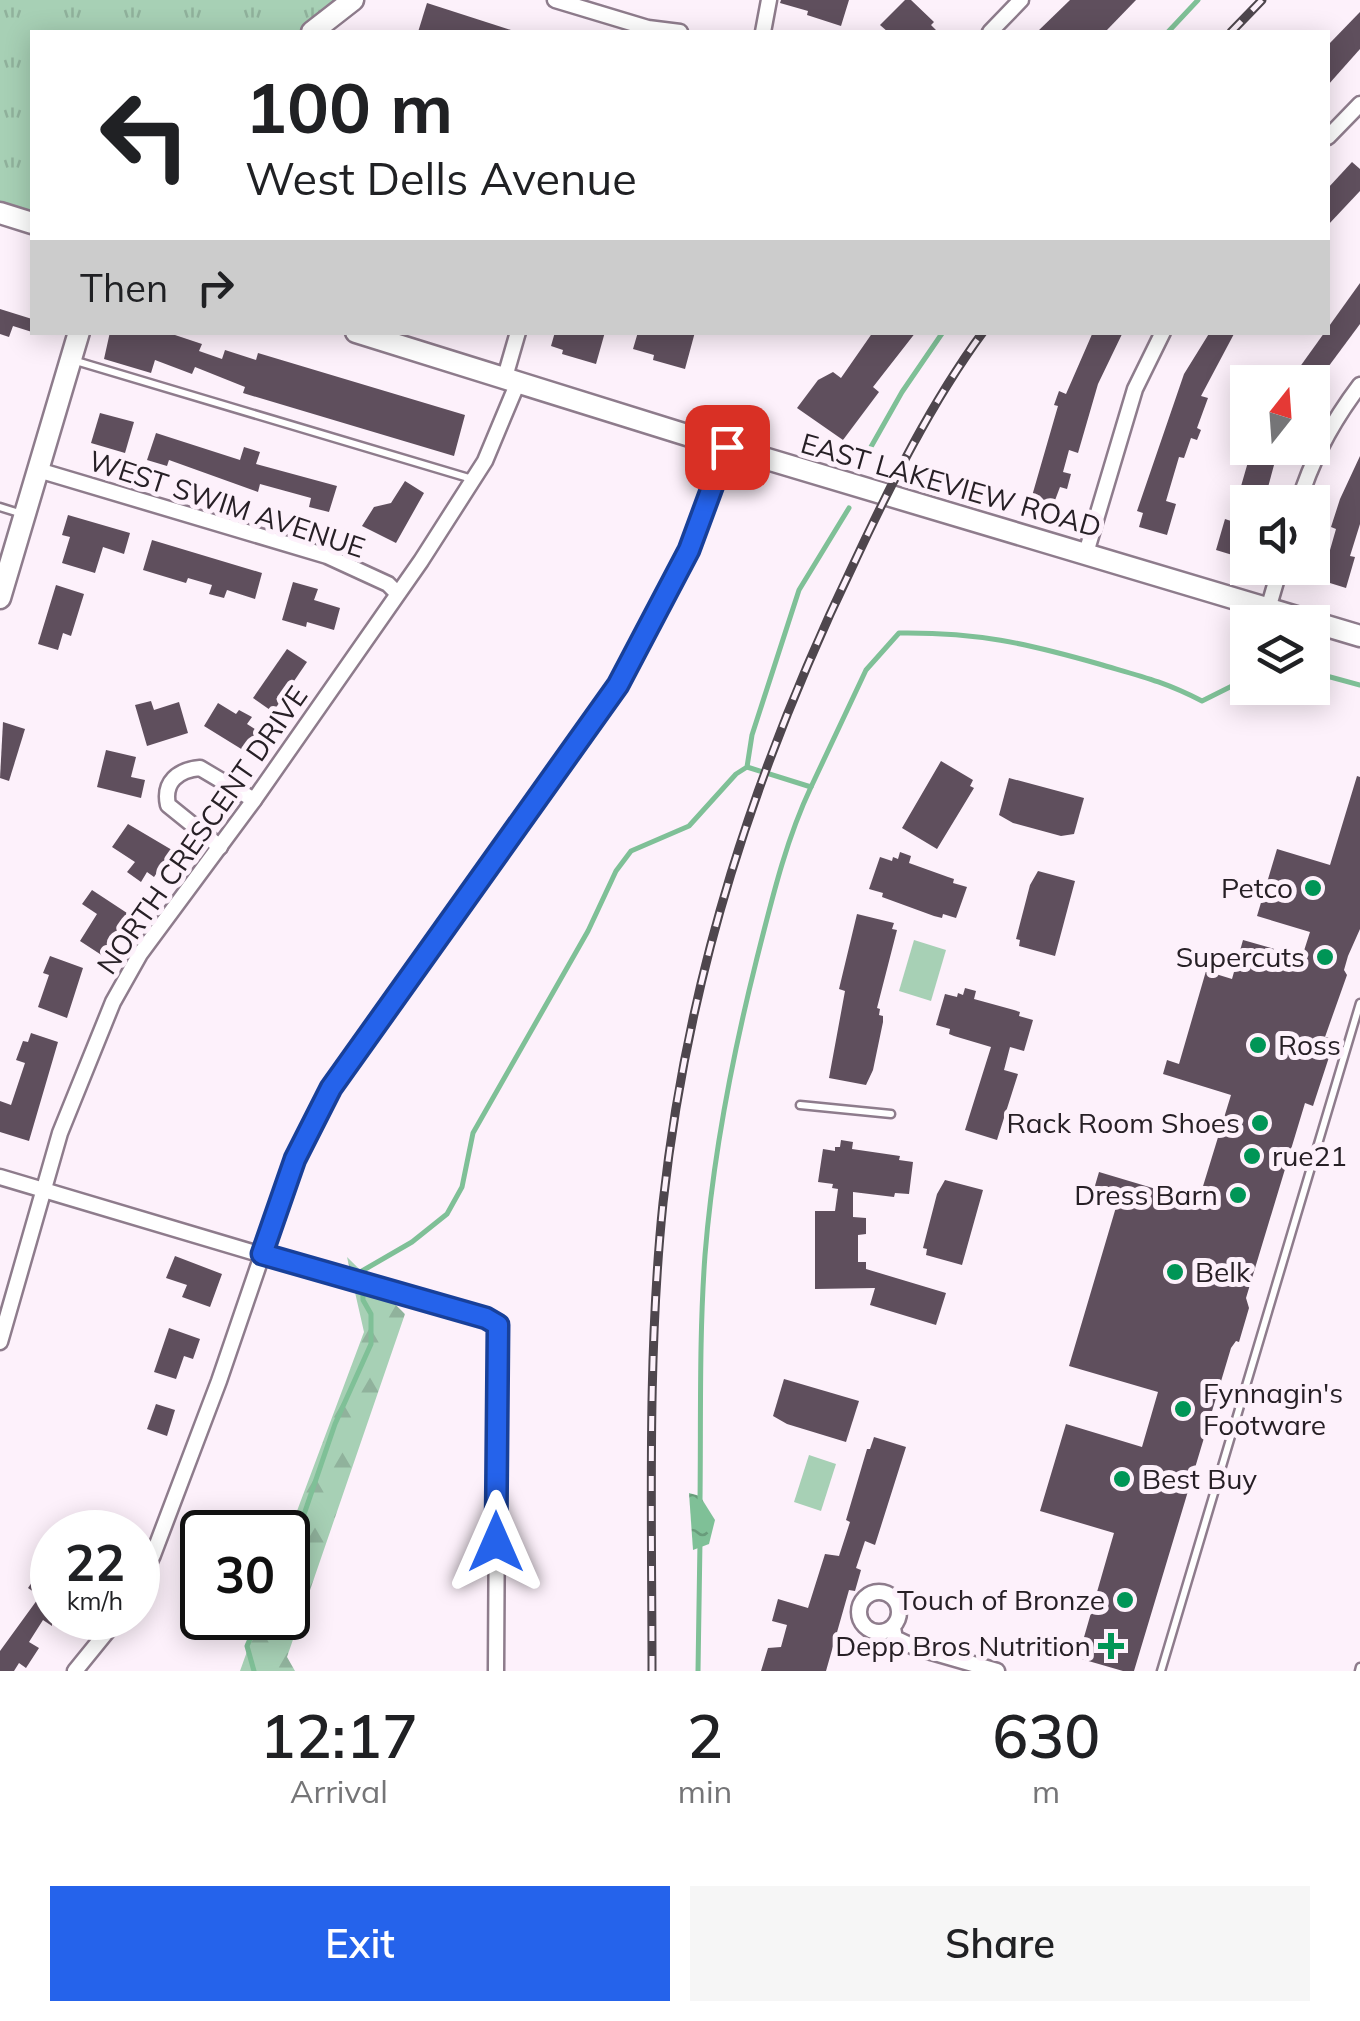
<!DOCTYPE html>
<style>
body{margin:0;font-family:Mulish,sans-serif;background:#f6f6f6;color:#202124;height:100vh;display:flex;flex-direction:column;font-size:38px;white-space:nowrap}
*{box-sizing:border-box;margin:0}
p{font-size:32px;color:#757577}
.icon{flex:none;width:55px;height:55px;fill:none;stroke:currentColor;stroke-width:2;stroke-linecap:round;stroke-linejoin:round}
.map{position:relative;height:1671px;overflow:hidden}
.drawer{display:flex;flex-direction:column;background:#fff;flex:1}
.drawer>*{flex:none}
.guide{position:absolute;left:30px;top:30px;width:1300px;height:305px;border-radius:0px;box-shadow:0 5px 25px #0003;background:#fff;color:#202124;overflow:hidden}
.needle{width:65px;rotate:17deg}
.controls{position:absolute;left:1230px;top:365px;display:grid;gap:20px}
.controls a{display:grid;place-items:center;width:100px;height:100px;border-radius:0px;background:#fff;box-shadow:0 5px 25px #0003;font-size:50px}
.speed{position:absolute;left:30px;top:1510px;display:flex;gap:20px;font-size:50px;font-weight:700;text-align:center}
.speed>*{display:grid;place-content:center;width:130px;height:130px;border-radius:50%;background:#fff;box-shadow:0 5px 25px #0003;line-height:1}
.speed small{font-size:25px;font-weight:400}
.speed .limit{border:5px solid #111;border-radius:15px;background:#fff;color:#111}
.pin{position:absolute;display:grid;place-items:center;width:85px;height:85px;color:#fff;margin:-42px;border-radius:20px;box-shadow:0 5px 15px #0006}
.me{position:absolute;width:110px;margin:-55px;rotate:0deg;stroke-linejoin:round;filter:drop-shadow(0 0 8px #0008)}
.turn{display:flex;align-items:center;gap:35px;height:210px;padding:0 50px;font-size:45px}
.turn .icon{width:130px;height:130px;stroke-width:2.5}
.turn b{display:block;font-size:70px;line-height:85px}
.then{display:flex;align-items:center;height:95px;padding:0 50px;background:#0003;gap:20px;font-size:38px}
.eta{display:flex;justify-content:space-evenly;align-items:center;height:170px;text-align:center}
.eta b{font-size:60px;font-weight:600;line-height:70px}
.button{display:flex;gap:20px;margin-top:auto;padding:20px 50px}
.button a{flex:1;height:115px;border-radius:0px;background:#2563eb;color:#fff;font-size:40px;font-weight:600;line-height:115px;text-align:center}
.button a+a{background:#f6f6f6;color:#202124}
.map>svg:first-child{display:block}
.grass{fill:url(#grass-tufts)}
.forest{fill:url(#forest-firs)}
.pitch{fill:#a7d0b5}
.water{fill:url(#water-ripples)}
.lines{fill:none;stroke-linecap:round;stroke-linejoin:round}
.stream{stroke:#7fc097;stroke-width:5}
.building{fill:#5f4f5d}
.lane-casing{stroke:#8e7c8c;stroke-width:11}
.street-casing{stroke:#8e7c8c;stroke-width:19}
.secondary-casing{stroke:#8e7c8c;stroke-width:25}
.lane{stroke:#fff;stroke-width:6}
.street{stroke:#fff;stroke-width:14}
.secondary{stroke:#fff;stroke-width:20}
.rail-casing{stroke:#4e464d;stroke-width:9}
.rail{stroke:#fdf1fb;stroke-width:5;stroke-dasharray:15;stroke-linecap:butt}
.route-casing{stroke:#184099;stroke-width:25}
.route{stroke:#2563eb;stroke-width:18}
.poi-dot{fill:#009556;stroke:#fdf1fb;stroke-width:4}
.labels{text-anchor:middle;stroke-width:10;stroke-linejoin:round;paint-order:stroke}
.street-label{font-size:28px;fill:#272026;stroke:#fdf1fb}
.poi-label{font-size:28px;fill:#272026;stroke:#fdf1fb;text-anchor:end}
</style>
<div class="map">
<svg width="1360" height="1671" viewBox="0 0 1360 1671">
<defs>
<pattern id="grass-tufts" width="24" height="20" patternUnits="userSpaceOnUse" patternTransform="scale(2.5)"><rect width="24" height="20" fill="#a7d0b5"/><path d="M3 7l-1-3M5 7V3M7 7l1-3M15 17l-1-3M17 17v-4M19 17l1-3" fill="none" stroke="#90b29c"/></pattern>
<pattern id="forest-firs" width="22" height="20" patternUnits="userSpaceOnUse" patternTransform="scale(2.5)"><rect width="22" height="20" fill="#a7d0b5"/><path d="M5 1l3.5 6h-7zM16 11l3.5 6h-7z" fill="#90b29c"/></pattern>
<pattern id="water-ripples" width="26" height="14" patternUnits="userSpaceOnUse" patternTransform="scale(2.5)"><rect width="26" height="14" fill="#7fc097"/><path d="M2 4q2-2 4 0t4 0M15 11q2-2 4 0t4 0" fill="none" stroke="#689c7b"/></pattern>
</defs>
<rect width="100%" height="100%" fill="#fdf1fb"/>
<!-- grass -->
<path class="grass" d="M0 0H352L311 32H32V220L0 211Z"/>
<!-- forest -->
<path class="forest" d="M347 1257 405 1314 287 1657 295 1671H240L259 1618H288V1535L364 1332Z"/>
<!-- pitch -->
<g class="pitch">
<path d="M914 940 946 950 931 1001 899 991Z"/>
<path d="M809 1455 836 1464 821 1511 794 1502Z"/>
</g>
<!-- water -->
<path class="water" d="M689 1493 700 1496 715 1520 709 1544 693 1550Z"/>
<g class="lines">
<!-- stream -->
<g class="stream">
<path d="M1168 32 1198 0"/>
<path d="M863 461 902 392 943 332"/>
<path d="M1312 672 1360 685"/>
<path d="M747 767 811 787 866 670 899 633C977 632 1025 643 1099 664 1140 676 1163 681 1202 701L1248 678"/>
<path d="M700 1500C701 1419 699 1337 705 1255 713 1156 732 1058 756 962 771 903 785 842 811 787"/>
<path d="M288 1561 335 1424 371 1344V1314L363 1300 362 1271 412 1242 447 1214 462 1187 473 1133 588 931 616 871 631 851 689 826 736 774 747 767 752 735 799 590 849 508"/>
<path d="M254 1671 247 1646 259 1618"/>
<path d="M698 1671 700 1541"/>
</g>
</g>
<!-- building -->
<g class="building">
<path d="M781 0H849L841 26 807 15 808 11 780 3Z"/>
<path d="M905 0H911L934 22 931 25 938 32H888L880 25Z"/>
<path d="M1070 0H1136L1105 32H1037Z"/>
<path d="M427 3 511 30V32H418Z"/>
<path d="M1360 12V49L1328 85V45Z"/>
<path d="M1352 162 1360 169V191L1328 225V188Z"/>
<path d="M1360 283V324L1317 382H1289Z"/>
<path d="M0 309 32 319V332L13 326 9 337 0 334Z"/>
<path d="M110 332H166L202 344 199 351 222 359 225 350 256 360 258 353 465 415 454 456 243 393 245 387 195 367 192 374 155 360 151 373 104 359Z"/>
<path d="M555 332H605L596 364 562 354 563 350 551 346Z"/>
<path d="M638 332H695L685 369 653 360 654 355 633 349Z"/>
<path d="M873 332H916L873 387 879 392 843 440 797 408 818 380 833 372 841 378Z"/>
<path d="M1093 332H1123L1098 384 1078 453 1069 450 1063 472 1071 474 1067 489 1060 487 1054 503 1032 496 1058 406 1054 405 1059 391 1066 394Z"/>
<path d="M1210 332H1235L1201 396 1208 398 1197 428 1201 430 1197 440 1191 438 1184 458 1179 457 1166 501 1176 504 1167 535 1139 527 1143 513 1137 511 1184 374Z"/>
<path d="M100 413 134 422 125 453 91 443Z"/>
<path d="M156 433 240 460 244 447 260 452 256 464 337 486 329 512 309 507 311 498 260 484 258 492 169 460 167 466 147 460Z"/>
<path d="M1252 448 1277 454 1264 502H1248V542L1243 541 1239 557 1216 550 1225 519 1231 521Z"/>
<path d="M1360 456V524L1350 556 1355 557 1346 588 1317 579 1325 549 1330 550 1336 529 1331 527 1340 499Z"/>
<path d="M405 481 424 493 396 543 362 526 374 507 391 503Z"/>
<path d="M68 515 130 533 124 554 103 547 95 573 62 563 70 537 62 535Z"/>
<path d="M152 540 262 573 255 599 227 590 224 598 209 594 212 585 188 578 186 583 143 570Z"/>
<path d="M293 582 318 589 314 600 340 608 334 630 307 622 306 627 282 620Z"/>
<path d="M56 585 84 594 71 636 63 633 58 650 38 644Z"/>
<path d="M287 649 307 662 273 712 253 698Z"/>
<path d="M151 701 154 710 179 702 188 733 147 746 135 705Z"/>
<path d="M218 703 236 714 239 710 252 717 247 724 264 735 251 755 204 726Z"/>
<path d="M3 722 25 729 9 781 0 778Z"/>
<path d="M106 750 136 757 131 777 145 780 141 798 97 787Z"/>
<path d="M941 761 973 780 970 786 974 788 937 849 902 828Z"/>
<path d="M1357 776 1360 777V929L1348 956 1344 970 1347 975 1325 1037 1333 1039 1331 1051 1313 1106 1305 1103 1246 1298 1249 1308 1239 1342 1236 1341 1231 1348 1134 1671H1123L1078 1658 1114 1533 1040 1511 1066 1424 1142 1447 1158 1392 1069 1366 1119 1197 1094 1189 1099 1172 1166 1192 1163 1199 1196 1209 1231 1095 1163 1074 1167 1060 1179 1064 1206 971 1232 979 1243 940 1302 957 1310 932 1257 916 1277 849 1330 865Z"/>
<path d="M1009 778 1084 798 1074 834 1061 836 1013 823 999 815Z"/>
<path d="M128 824 172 850 154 877 147 872 141 882 127 872 135 862 112 847Z"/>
<path d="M900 852 911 856 909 863 948 877 954 879 953 883 967 887 956 918 943 914 942 918 934 916 882 897 883 893 869 889 880 857 892 861 893 857 898 859Z"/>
<path d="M1038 871 1075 881 1055 956 1019 946 1020 940 1016 939 1030 885Z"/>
<path d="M92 890 130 915 103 956 80 941 97 914 82 904Z"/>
<path d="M857 914 894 923 892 929 897 930 877 1008 880 1009 879 1015 883 1016V1022L873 1070 866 1085 829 1078 845 991 839 989Z"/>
<path d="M50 956 83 968 67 1018 38 1007 49 975 43 973Z"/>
<path d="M965 988 976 991 974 999 1014 1010 1020 1012 1019 1016 1033 1020 1024 1051 1010 1047 1004 1070 1018 1074 997 1140 965 1130 991 1047 954 1036 949 1034 950 1029 936 1025 945 994 957 997 958 993 963 995Z"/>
<path d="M31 1033 58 1042 29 1141 0 1132V1101L11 1105 25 1063 16 1060 23 1041 28 1042Z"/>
<path d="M841 1140 853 1142 852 1149 900 1156 899 1160 913 1162 909 1194 895 1193 894 1197 853 1192V1217L866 1218V1234L858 1235V1262H866V1269L946 1293 936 1325 870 1305 875 1288 815 1289V1211H835L838 1189 832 1188 833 1184 818 1182 823 1149 835 1151V1147H840Z"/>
<path d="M945 1180 983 1190 962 1265 926 1255 927 1249 923 1248 937 1194Z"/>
<path d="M175 1256 222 1274 210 1307 182 1297 187 1285 166 1278Z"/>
<path d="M169 1328 200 1339 193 1359 184 1356 176 1379 154 1372Z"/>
<path d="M784 1379 859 1401 846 1442 787 1424 773 1416Z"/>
<path d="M156 1404 175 1410 167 1436 147 1429Z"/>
<path d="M874 1437 906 1447 875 1545 865 1541 856 1568 861 1570 855 1591 849 1590 826 1671H761L768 1648 781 1647 787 1625 772 1621 778 1599 808 1608 825 1554 839 1556 850 1522 846 1520 867 1449H870Z"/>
<path d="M100 1511 127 1520 123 1532H92Z"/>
<path d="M38 1573 51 1581 52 1578V1626L43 1620 29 1642 39 1648 26 1668 19 1663 14 1671H0V1651L40 1596 28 1588Z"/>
</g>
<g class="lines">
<defs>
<g id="lane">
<path d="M76 361 472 479"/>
<path d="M0 507 19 513"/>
<path d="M800 1105 891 1114"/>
<path d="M1161 1671 1360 1003"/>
<path d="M1359 1671 1360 1667"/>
</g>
<g id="street">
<path d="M555 0 648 28 680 32"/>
<path d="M763 32 769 0"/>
<path d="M990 32 1021 0"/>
<path d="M1328 137 1360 104"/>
<path d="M505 377 518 332"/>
<path d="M38 470 327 556 388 584 397 593"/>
<path d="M1299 502C1312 458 1332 422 1360 385"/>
<path d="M1086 553 1135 389 1163 332"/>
<path d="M1268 609 1280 568"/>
<path d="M220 847 168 805C163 782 178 770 200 768L254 800"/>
<path d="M0 1177 373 1288 486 1318 498 1325 496 1671"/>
<path d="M0 1342 60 1133 113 1002 140 954 254 800 421 561 485 461 518 382"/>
<path d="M138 1586 153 1555 219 1381 295 1159 331 1088 617 685 689 550 727 447"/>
<circle cx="879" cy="1612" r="20"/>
<path d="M893 1628 895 1638 914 1647 997 1671"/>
<path d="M75 1671 118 1618"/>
</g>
<g id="secondary">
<path d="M312 32 353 0"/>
<path d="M0 213 32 223"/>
<path d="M356 332 690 436 1360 636"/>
<path d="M0 598 79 332"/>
</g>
</defs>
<!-- lane casing -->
<use href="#lane" class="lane-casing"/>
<!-- street casing -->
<use href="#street" class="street-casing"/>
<!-- secondary casing -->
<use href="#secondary" class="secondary-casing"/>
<!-- lane -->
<use href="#lane" class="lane"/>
<!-- street -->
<use href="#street" class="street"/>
<!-- secondary -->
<use href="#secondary" class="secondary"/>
<defs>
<g id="rail">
<path d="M1231 32 1262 0"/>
<path d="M652 1671C652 1516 647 1358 663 1203 688 974 755 769 854 563 891 484 931 403 983 332"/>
</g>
</defs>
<!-- rail casing -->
<use href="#rail" class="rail-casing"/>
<!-- rail -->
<use href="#rail" class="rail"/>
</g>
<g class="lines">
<defs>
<path id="route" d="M496 1542 498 1325 486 1318 262 1254 295 1159 331 1088 618 685 689 550 727 447"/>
</defs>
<!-- route casing -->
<use href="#route" class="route-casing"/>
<!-- route -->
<use href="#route" class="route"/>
</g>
<!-- markers -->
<g class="poi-dot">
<circle cx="1313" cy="888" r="10"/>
<circle cx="1325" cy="957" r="10"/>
<circle cx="1258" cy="1045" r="10"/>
<circle cx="1260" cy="1123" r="10"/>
<circle cx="1252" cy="1156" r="10"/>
<circle cx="1238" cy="1195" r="10"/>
<circle cx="1175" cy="1272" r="10"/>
<circle cx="1183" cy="1409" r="10"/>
<circle cx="1122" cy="1479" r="10"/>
<circle cx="1125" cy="1600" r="10"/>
<path d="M1106 1631h10v10h10v10h-10v10h-10v-10h-10v-10h10z"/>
</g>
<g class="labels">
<!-- street labels -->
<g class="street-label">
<text transform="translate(951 485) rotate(16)" y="10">EAST LAKEVIEW ROAD</text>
<text transform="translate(227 504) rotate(18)" y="10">WEST SWIM AVENUE</text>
<text transform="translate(202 830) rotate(-55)" y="10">NORTH CRESCENT DRIVE</text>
</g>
<!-- poi labels -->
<g class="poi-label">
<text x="1293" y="898">Petco</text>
<text x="1305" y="967">Supercuts</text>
<text x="1278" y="1055" text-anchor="start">Ross</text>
<text x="1240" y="1133">Rack Room Shoes</text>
<text x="1272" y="1166" text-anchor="start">rue21</text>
<text x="1218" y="1205">Dress Barn</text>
<text x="1195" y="1282" text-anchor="start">Belk</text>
<text x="1203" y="1403" text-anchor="start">Fynnagin's<tspan x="1203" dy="32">Footware</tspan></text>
<text x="1142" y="1489" text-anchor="start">Best Buy</text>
<text x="1105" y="1610">Touch of Bronze</text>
<text x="1091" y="1656">Depp Bros Nutrition</text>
</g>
</g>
</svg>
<div class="controls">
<a><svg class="needle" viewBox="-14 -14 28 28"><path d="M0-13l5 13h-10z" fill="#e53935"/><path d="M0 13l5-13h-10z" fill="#757577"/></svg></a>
<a><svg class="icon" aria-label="sound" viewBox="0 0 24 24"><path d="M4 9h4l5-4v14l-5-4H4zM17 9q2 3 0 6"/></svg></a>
<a><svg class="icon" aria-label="layers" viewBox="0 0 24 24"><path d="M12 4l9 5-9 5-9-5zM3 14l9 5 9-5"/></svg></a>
</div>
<div class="speed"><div>22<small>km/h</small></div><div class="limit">30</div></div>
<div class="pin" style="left:727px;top:447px;background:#d93025"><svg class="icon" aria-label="arrive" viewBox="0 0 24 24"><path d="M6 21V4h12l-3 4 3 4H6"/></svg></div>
<svg class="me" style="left:496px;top:1542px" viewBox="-20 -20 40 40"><path d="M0-17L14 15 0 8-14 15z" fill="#2563eb" stroke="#fff" stroke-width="4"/></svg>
<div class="guide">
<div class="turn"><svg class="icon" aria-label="left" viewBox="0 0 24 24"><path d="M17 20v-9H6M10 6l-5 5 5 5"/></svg><div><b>100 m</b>West Dells Avenue</div></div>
<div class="then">Then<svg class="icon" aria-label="right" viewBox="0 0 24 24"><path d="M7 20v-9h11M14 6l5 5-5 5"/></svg></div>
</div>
</div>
<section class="drawer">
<div class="eta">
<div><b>12:17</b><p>Arrival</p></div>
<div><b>2</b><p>min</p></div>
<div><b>630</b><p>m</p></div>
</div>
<div class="button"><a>Exit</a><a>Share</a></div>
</section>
